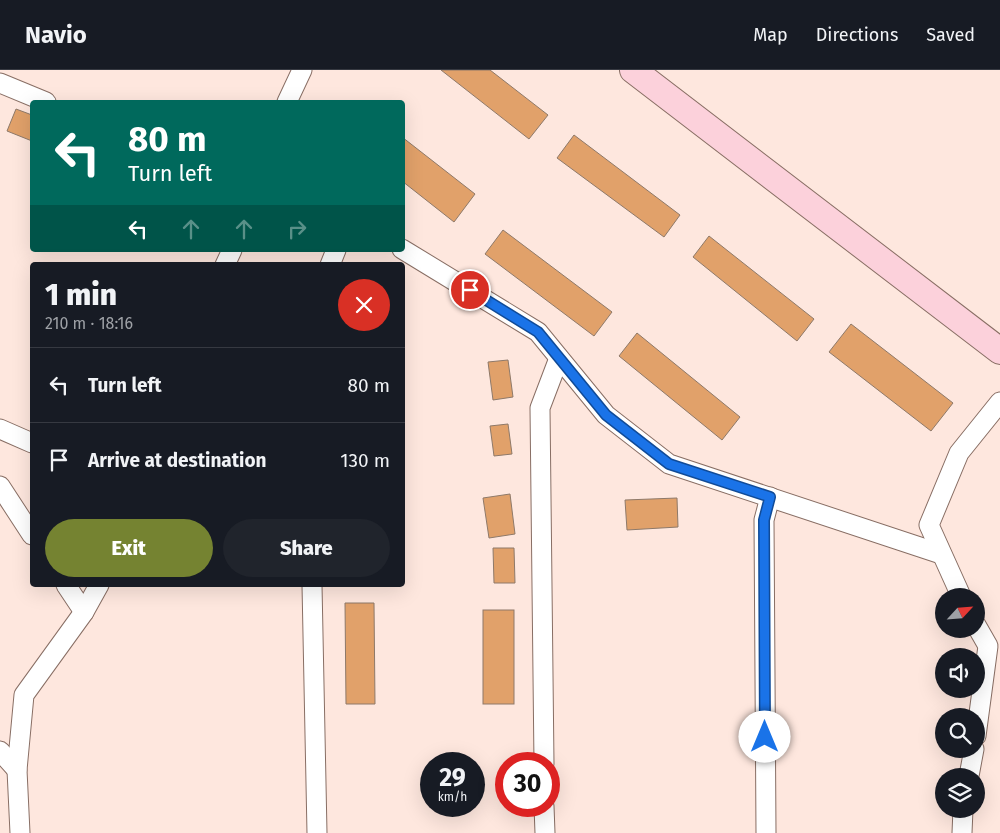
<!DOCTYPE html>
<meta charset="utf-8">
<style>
body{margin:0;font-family:"Fira Sans",sans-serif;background:#20242c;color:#f1f3f6;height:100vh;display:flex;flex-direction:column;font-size:19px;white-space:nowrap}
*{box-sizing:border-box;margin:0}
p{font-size:16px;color:#9ea1a6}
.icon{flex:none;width:28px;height:28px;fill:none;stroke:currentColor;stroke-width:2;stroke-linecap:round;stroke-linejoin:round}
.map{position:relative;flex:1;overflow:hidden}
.details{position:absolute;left:30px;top:192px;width:375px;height:325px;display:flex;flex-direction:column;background:#171b24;border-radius:5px;box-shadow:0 5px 20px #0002}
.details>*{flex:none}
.top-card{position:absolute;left:30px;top:30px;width:375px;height:152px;border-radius:5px;box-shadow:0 5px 20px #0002;background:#00695c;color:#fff;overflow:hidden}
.needle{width:32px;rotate:64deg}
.fabs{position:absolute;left:935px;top:518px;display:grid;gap:10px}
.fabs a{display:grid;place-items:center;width:50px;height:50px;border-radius:50%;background:#171b24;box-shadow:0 5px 20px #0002;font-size:25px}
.speed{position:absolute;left:420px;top:682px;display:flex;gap:10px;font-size:25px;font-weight:700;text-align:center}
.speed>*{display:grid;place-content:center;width:65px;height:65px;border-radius:50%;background:#171b24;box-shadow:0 5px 20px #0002;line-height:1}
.speed small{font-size:12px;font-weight:400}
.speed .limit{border:8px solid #d22;background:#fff;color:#111}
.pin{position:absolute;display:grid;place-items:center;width:42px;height:42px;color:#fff;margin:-21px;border:2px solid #fff;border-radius:50%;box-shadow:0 1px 5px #0007}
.me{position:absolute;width:55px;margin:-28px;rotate:0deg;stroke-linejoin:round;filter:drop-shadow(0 0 4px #0008)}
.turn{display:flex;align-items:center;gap:18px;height:105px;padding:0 15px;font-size:22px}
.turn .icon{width:65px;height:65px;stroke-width:2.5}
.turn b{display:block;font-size:35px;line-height:42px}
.lanes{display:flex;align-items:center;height:48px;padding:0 15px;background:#0003;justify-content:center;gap:25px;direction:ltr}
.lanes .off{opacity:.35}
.round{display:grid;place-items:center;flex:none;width:52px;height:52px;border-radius:26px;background:#20242c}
.head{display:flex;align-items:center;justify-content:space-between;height:85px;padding:0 15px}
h1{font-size:30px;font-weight:800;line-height:38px}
.button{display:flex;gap:10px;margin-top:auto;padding:10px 15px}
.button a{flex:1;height:58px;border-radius:30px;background:#758331;color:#fff;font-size:20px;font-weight:800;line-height:58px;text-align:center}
.button a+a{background:#20242c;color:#f1f3f6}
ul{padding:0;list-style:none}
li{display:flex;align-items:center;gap:15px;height:75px;padding:0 15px;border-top:1px solid #363941}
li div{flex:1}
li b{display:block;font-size:19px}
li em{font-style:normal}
header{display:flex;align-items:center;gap:30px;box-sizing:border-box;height:70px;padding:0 25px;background:#171b24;border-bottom:1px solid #363941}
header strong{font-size:24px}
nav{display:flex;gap:28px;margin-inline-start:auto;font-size:18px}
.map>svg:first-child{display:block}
.building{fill:#e1a16a;stroke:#8e7969}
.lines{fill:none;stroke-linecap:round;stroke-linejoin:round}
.street-casing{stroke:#886e64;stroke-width:21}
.secondary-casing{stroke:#886e64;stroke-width:28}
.street{stroke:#fff;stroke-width:19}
.secondary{stroke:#fcd1db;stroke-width:26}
.route-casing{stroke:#114b97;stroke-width:12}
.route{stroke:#1a73e8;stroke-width:9}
</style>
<header>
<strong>Navio</strong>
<nav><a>Map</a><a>Directions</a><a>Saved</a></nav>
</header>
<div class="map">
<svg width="1000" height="763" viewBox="0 0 1000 763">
<rect width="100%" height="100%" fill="#fee7de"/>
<!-- building -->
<g class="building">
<path d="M441 0H490L548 45 529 69Z"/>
<path d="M16 39 32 45V71L7 61Z"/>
<path d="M574 65 680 145 664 167 557 88Z"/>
<path d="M402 67 475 124 454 152 402 111Z"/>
<path d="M503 160 612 242 594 266 485 184Z"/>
<path d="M709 166 814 249 797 271 693 187Z"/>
<path d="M851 254 953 333 931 361 829 282Z"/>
<path d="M637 263 740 347 722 370 619 286Z"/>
<path d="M508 290 513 327 493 330 488 292Z"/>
<path d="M508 354 512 384 494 386 490 356Z"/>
<path d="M510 424 515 464 489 468 483 428Z"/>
<path d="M677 428 678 457 627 460 625 430Z"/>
<path d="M493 478H514L515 513H494Z"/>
<path d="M345 533H374L375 634H346Z"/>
<rect x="483" y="540" width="31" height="94"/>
</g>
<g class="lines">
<defs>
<g id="street">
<path d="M0 13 46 32"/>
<path d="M287 32 302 0"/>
<path d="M402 179 538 262 606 345 669 394 941 484"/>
<path d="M225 195 232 180"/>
<path d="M330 195 336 180"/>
<path d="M0 359 32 373"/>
<path d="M0 416 32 465"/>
<path d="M66 515 84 542"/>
<path d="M312 515 317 763"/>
<path d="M961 526 929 455 959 383 1000 332"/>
<path d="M976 555 988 576 976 666"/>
<path d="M0 681 17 700"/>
<path d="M544 694 540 338 559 288"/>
<path d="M969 706 974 679"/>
<path d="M544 736 545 763"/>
<path d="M20 763 17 700 24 625 84 542 99 515"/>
<path d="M766 763 764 450 770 427"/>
<path d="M962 763 963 739"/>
</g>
<path id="secondary" d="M633 0 1000 281"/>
</defs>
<!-- street casing -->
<use href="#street" class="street-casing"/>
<!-- secondary casing -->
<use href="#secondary" class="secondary-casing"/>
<!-- street -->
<use href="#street" class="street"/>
<!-- secondary -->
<use href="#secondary" class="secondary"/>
</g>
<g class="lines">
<defs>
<path id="route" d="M470 220 538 262 606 345 669 394 770 427 764 450 765 667"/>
</defs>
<!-- route casing -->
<use href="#route" class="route-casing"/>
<!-- route -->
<use href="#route" class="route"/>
</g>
</svg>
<div class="fabs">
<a><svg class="needle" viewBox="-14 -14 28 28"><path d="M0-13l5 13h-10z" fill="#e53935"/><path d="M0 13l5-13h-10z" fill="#9ea1a6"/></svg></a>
<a><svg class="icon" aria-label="sound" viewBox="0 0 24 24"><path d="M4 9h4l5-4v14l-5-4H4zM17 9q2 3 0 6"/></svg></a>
<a><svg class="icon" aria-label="search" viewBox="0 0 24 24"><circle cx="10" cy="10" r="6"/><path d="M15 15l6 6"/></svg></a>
<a><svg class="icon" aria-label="layers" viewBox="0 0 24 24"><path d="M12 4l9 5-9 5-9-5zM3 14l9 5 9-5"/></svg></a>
</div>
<div class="speed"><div>29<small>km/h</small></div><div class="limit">30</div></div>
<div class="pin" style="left:470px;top:220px;background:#d93025"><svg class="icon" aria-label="arrive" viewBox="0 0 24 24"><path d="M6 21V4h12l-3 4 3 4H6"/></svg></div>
<svg class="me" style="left:765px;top:667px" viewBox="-20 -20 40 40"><circle r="19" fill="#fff"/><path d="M0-13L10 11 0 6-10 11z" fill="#1a73e8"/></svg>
<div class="top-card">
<div class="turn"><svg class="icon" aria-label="left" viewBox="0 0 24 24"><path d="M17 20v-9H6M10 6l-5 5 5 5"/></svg><div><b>80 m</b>Turn left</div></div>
<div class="lanes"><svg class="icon" aria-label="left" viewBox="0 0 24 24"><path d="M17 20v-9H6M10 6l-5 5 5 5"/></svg><svg class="icon off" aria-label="ahead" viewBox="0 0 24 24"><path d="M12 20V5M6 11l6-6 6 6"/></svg><svg class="icon off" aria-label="ahead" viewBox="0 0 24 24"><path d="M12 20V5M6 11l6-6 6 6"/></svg><svg class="icon off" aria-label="right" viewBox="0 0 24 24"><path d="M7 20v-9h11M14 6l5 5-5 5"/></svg></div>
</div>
<section class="details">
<div class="head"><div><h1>1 min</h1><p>210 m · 18:16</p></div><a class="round" style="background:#d93025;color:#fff"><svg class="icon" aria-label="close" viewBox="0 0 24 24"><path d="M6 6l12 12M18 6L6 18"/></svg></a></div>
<ul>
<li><svg class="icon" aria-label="left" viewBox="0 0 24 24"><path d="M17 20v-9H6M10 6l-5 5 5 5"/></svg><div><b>Turn left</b></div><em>80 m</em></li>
<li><svg class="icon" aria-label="arrive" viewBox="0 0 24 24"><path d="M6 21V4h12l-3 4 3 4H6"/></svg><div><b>Arrive at destination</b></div><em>130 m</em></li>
</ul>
<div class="button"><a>Exit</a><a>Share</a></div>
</section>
</div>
